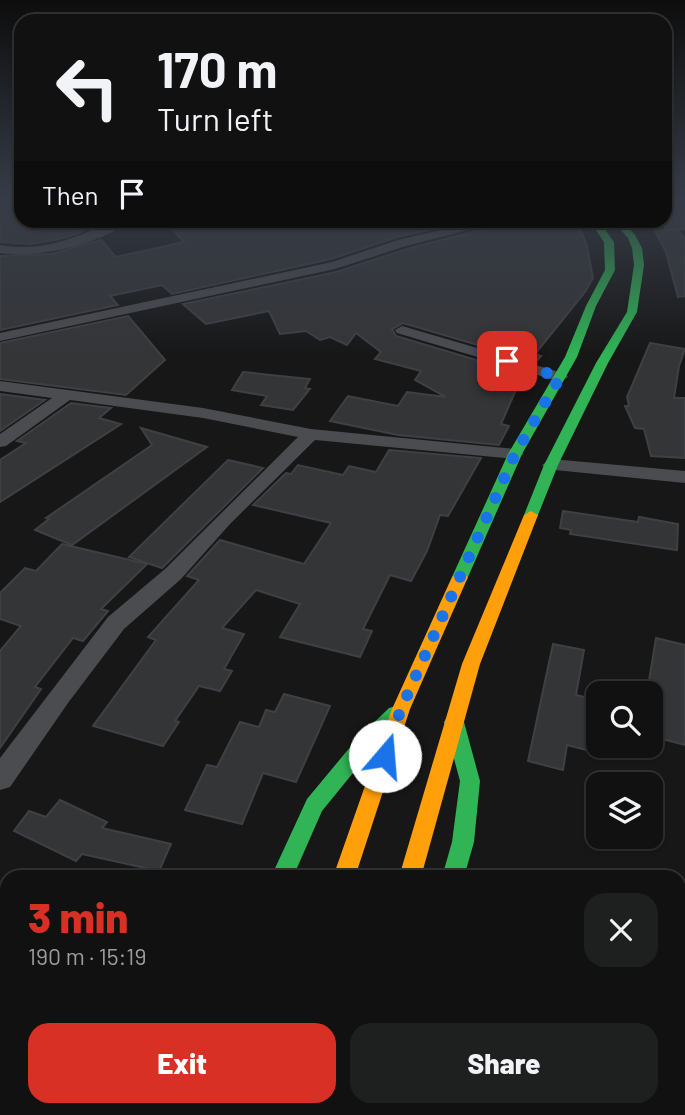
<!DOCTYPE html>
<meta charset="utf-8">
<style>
body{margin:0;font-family:Barlow,sans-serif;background:#1e1f1f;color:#f1f3f6;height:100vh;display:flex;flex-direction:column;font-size:26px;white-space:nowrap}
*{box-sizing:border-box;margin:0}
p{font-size:23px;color:#9c9d9f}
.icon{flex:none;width:38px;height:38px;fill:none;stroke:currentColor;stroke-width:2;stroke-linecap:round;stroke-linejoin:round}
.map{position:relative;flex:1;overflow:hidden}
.drawer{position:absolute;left:0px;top:870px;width:686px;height:247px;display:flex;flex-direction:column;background:#111;border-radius:21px 21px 0 0;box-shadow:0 2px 5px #0004,0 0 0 2px #303131}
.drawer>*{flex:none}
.guide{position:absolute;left:14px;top:14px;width:658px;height:214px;border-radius:21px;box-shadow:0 2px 5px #0004,0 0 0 2px #303131;background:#111;color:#f1f3f6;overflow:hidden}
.fabs{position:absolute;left:586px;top:681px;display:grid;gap:14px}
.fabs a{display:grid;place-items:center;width:77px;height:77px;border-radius:14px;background:#111;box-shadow:0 2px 5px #0004,0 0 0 2px #303131;font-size:35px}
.pin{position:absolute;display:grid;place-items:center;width:60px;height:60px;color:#fff;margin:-30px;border-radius:14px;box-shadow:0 4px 10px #0006}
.me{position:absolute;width:77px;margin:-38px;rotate:18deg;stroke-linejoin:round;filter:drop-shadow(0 0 5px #0008)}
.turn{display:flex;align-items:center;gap:24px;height:147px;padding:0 28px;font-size:32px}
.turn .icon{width:91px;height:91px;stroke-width:2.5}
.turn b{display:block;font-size:49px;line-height:60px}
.then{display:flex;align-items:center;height:66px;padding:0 28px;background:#0003;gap:14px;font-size:26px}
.round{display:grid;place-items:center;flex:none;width:74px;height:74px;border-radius:21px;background:#1e1f1f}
.headline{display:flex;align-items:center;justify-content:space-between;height:119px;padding:0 28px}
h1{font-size:42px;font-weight:800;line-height:52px;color:#d93025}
.action{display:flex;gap:14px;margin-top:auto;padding:14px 28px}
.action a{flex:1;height:80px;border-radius:21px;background:#d93025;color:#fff;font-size:28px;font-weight:800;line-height:80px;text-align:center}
.action a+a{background:#1e1f1f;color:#f1f3f6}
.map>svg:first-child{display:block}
.building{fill:#343537;stroke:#3f4043;stroke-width:2}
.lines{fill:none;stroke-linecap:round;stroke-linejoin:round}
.street{fill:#4b4c50;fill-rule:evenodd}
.fast{fill:#30b455;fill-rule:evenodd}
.slow{fill:#ff9f0a;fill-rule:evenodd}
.route{stroke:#1a73e8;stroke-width:12;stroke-dasharray:0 21.6}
</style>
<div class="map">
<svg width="685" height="1115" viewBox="0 0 685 1115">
<rect width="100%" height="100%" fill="#171717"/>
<!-- building -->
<g class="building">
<path d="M0 198H21V220H95L79 233 59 239 31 244 0 242Z"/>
<path d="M665 198H673L685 208V229L665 230Z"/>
<path d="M164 220H447L455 224 397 237 331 259 172 294 162 285 110 296 118 305 0 330V256L51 254 101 240 116 257 184 242Z"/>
<path d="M526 220H577L587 246 593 278 585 292 535 354 541 356 536 362 403 323 392 329 396 336 527 375 515 392 501 424 509 426 499 445 398 435 330 421 348 396 398 406 407 392 446 397 415 380 421 371 375 359 381 352 356 333 347 345 330 337 320 340 306 331 280 334 269 311 206 324 183 304 336 272 407 249 487 228 534 227Z"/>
<path d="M677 230 685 238V296L678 297 666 252 655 231Z"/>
<path d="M128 316 165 360 126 395 0 379V343Z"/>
<path d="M650 343 685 349 679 366 674 398H685V458L651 456 644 429 635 428 625 406H629L627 397Z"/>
<path d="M243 372 310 379 305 388 310 389 293 410 261 405 267 396 232 390Z"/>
<path d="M0 394 45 400 0 431Z"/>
<path d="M71 403 111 408 99 418 121 424 0 502V460L26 443 17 441Z"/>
<path d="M141 428 207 447 72 545 35 530 49 519 46 518 152 445Z"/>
<path d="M389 450 481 458 448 516 440 515 427 551 411 581 390 575 363 629 372 631 360 657 280 637 300 604 256 590 222 628 244 634 224 669 232 671 220 691 199 686 175 721 179 722 163 746 93 726 156 640 148 637 199 580 187 576 220 540 304 564 331 523 253 505 286 473 291 474 298 465 343 475 349 466 376 472Z"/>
<path d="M228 460 263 468 162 568 129 557Z"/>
<path d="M563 511 638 522 639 517 678 524 677 550 570 534 571 530 560 528Z"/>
<path d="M62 544 147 564 101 609 108 611 83 641 73 638 35 687 41 689 0 748V651L21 626 0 619V593L25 568 36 571Z"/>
<path d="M656 638 685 645V745L651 736V693H647Z"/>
<path d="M553 644 584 650 576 695 598 700V753L567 745 563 770 528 761Z"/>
<path d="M284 694 330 706 296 782 263 773 242 824 185 810 207 765 217 767 240 722 259 727 266 710 275 712Z"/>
<path d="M60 800 107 822 102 828 171 844 159 871 82 854 76 861 14 831 29 811 46 817Z"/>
</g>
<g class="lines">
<!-- street -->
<g class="street">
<path d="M116 220H132C101 244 38 259 0 253V245C43 253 77 237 116 220Z"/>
<path d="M485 220H507L406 246 335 269 0 341V333L332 262 398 240Z"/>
<path d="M402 326 566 374 568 377 560 382 554 380 397 333 395 330Z"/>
<path d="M0 381 203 408 311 429 515 449 524 454 515 459 315 440 230 524 181 579 124 629 68 703 10 787 0 790V758L108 617 165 569 298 437 203 418 70 400 6 446 0 447V434L52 398 0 391Z"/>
<path d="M551 459 685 471V483L545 469 542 465Z"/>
<path d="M0 921 7 923V953L0 951Z"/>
<path d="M679 1008 685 1010V1044L679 1042Z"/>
</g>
<!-- fast -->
<g class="fast">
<path d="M589 220H598L614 242 615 270 596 306 577 357 522 454 468 577 466 581H454L452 577 508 454 565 357 586 306 605 270 604 242Z"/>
<path d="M612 220H621L635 235 642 248 644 265 637 312 608 363 558 465 538 515 536 518H526L524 515 544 465 596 363 627 312 634 265 632 248 628 238Z"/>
<path d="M396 706 403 708 406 713 403 718 370 752 322 811 293 877H271L307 799 356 740 389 708Z"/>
<path d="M454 714 461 717 464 722 480 781 474 842 464 877H442L452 842 460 781 444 722 447 717Z"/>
<path d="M170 1110H198L196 1115H168Z"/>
<path d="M325 1110H353L351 1115H323Z"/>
<path d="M374 1110H402L400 1115H372Z"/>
</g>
<!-- slow -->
<g class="slow">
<path d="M531 511 538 515 480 664 421 877H399L462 664 524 515Z"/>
<path d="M460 572 468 577 410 709 355 877H333L392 709 452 577Z"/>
<path d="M247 1110H275L273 1115H245Z"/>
</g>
</g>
<!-- sky -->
<linearGradient id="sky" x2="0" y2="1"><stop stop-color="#0d0d0d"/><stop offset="0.56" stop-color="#363c47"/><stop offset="1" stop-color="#363c47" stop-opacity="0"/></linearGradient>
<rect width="685" height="355" fill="url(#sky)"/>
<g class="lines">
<!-- route -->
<path class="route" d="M385 756 401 709 515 454 560 377 507 361"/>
</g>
</svg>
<div class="fabs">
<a><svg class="icon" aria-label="search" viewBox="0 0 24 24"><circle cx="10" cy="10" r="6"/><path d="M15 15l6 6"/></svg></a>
<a><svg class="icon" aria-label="layers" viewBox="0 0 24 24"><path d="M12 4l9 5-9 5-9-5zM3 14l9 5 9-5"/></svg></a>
</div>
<div class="pin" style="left:507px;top:361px;background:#d93025"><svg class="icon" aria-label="arrive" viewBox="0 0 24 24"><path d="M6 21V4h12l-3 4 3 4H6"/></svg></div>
<svg class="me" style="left:385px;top:756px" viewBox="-20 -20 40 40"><circle r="19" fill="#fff"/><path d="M0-13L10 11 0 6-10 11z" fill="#1a73e8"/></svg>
<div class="guide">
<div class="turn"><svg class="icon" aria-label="left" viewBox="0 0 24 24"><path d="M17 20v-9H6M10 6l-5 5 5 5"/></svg><div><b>170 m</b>Turn left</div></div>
<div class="then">Then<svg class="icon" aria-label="arrive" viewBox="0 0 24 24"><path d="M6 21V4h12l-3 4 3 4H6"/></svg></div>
</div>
<section class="drawer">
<div class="headline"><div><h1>3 min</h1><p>190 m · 15:19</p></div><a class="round"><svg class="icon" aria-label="close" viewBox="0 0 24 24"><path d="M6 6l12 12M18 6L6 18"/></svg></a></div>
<div class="action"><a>Exit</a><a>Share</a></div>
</section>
</div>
